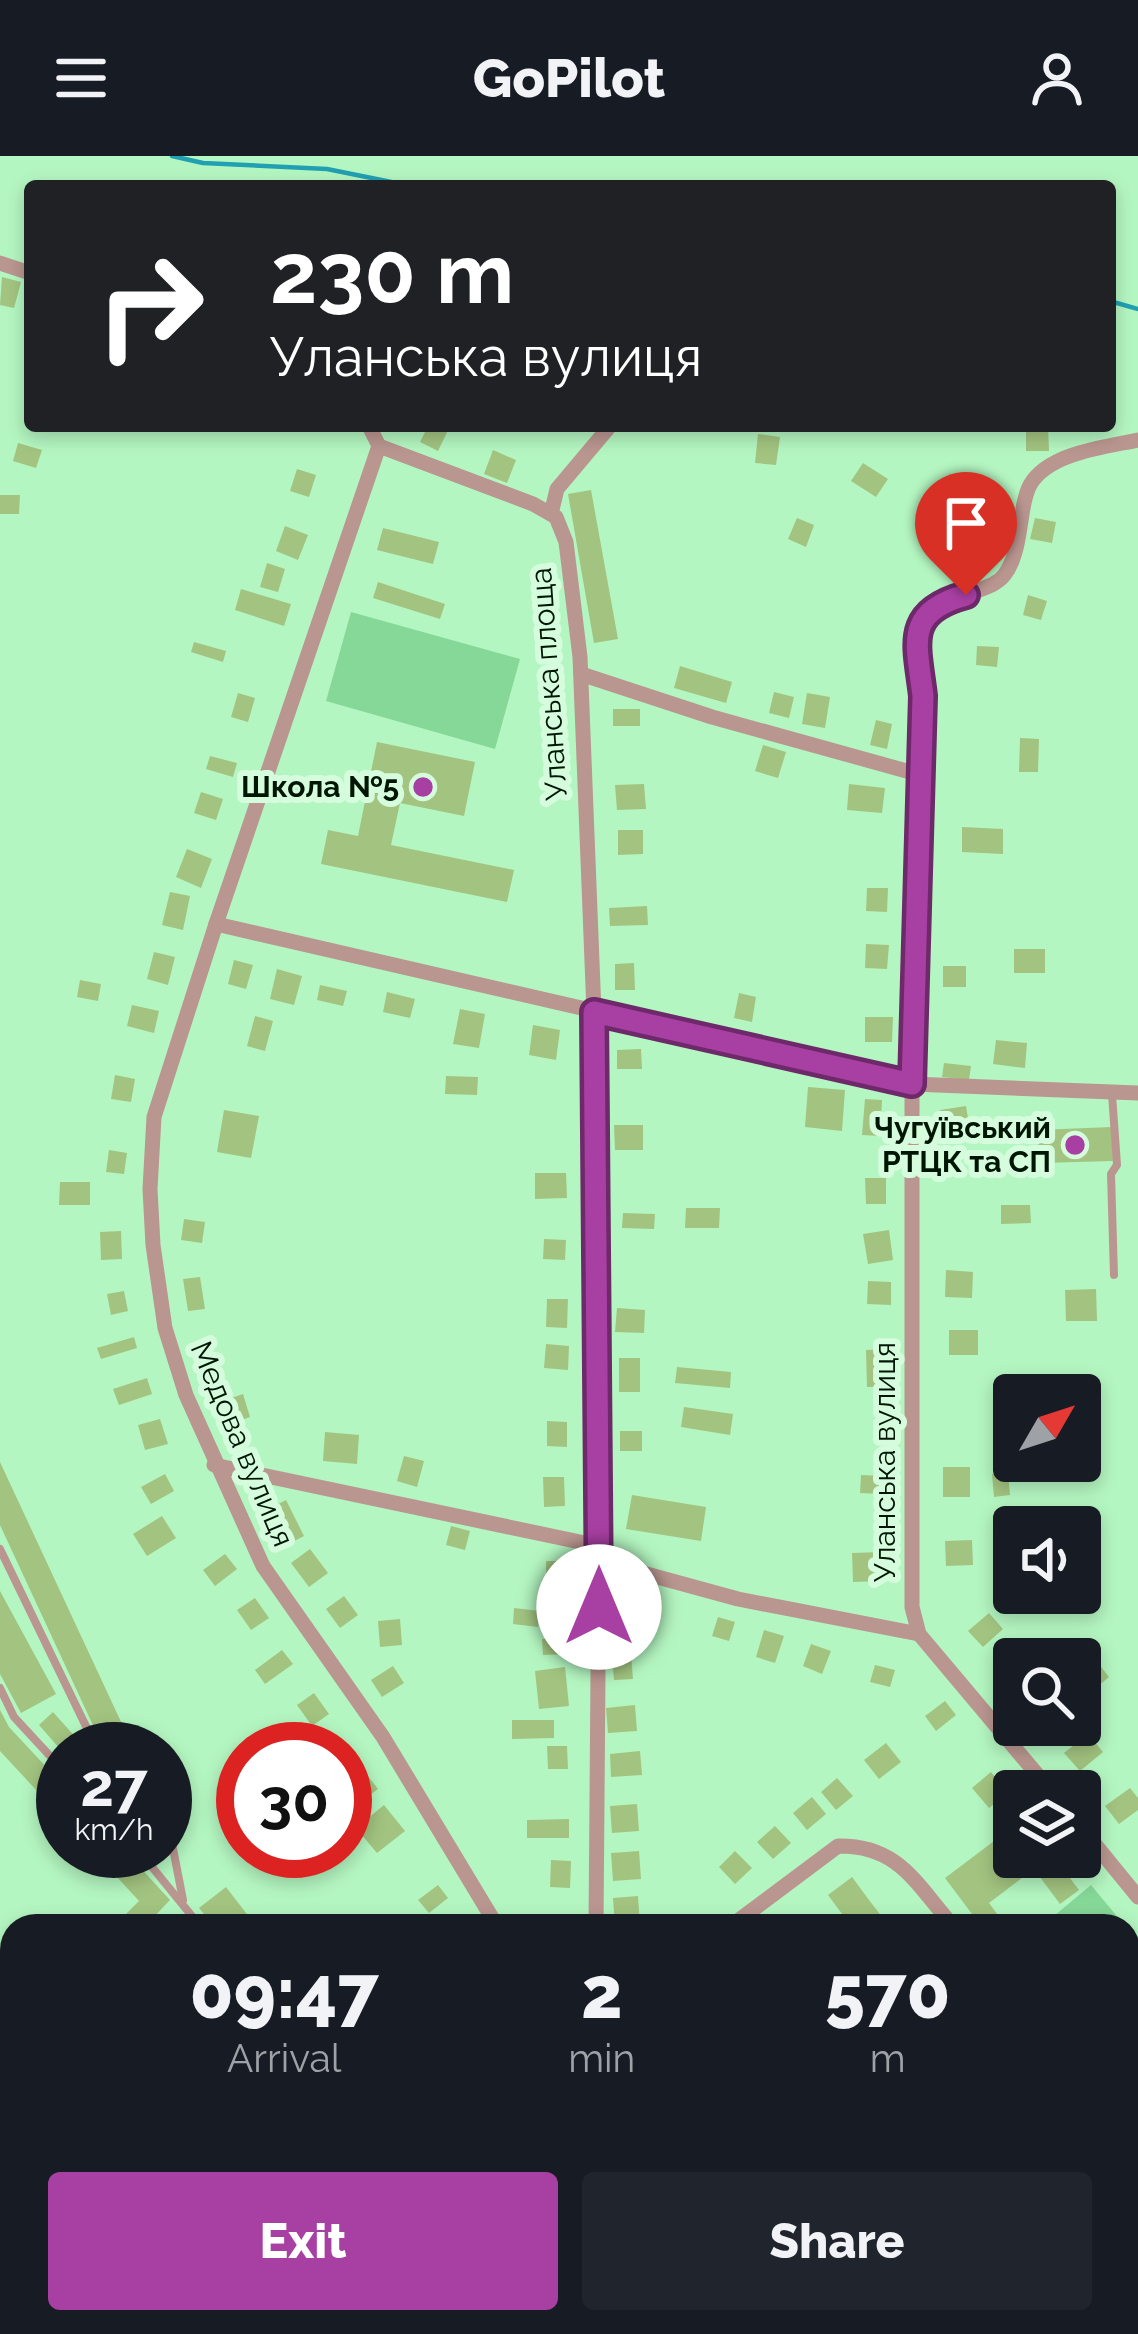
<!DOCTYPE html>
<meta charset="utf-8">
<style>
body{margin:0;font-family:Raleway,sans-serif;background:#20242c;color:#f1f3f6;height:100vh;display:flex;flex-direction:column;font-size:45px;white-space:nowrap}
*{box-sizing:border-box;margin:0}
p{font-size:39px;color:#9ea1a6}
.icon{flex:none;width:66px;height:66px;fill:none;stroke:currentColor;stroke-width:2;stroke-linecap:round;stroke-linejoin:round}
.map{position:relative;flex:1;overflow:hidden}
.drawer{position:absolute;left:0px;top:1758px;width:1140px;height:420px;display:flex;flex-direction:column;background:#171b24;border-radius:36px 36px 0 0;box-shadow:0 6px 18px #0003}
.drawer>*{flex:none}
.guide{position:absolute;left:24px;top:24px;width:1092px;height:252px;border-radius:12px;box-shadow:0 6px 18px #0003;background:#202124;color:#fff;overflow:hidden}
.needle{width:78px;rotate:51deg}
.tools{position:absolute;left:993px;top:1218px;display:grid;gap:24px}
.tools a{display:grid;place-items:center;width:108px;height:108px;border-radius:12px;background:#171b24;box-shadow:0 6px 18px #0003;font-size:60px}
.speed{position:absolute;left:36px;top:1566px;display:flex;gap:24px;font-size:60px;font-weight:700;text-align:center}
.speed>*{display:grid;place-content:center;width:156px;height:156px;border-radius:50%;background:#171b24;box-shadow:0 6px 18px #0003;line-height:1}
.speed small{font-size:30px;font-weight:400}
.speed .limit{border:18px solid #d22;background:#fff;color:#111}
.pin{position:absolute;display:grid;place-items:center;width:102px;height:102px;color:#fff;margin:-123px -51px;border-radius:50% 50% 50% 0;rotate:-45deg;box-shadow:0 0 12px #0007}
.pin .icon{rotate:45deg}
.me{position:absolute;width:132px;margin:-66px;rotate:0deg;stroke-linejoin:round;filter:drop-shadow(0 0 9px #0008)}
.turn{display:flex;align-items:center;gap:42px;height:252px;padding:0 48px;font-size:54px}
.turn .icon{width:156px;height:156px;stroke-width:2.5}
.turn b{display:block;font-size:84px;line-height:102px}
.eta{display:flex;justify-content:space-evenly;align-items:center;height:204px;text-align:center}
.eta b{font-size:72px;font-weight:800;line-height:84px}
.cta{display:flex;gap:24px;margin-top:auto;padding:24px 48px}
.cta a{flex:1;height:138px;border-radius:12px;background:#a83fa2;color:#fff;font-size:48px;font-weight:800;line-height:138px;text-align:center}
.cta a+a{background:#20242c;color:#f1f3f6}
header{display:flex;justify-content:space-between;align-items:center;height:156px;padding:0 48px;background:#171b24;font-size:54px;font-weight:800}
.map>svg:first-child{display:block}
.green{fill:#86d898}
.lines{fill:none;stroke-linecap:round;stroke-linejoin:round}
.stream{stroke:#21a0b2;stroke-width:4.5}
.building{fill:#a2c480}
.service{stroke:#ba9690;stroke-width:8}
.minor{stroke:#ba9690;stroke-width:15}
.primary{stroke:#92554b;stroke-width:24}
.route-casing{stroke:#6d2969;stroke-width:30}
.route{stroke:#a83fa2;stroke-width:21}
.poi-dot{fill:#a83fa2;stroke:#d5fcdc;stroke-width:4.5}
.labels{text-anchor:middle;stroke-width:12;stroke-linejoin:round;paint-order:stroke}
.street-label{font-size:30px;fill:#001605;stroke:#d5fcdc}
.poi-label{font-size:30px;font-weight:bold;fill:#001605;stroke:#d5fcdc;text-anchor:end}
</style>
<header><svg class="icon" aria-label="menu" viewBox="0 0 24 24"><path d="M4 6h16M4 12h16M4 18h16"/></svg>GoPilot<svg class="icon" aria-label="person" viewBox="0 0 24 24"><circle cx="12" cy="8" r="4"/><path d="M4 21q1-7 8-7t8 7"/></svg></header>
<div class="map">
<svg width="1138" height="2178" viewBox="0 0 1138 2178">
<rect width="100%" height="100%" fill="#b4f6c1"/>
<!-- green -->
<g class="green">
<path d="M351 456 520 503 495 593 326 545Z"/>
<path d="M1091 1729 1125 1770H1042Z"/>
<path d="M1128 1773 1138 1785V1970L1128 1958Z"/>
</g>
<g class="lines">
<!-- stream -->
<g class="stream">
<path d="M172 0 203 7 327 13 411 30"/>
<path d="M1110 145 1138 153"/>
</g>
</g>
<!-- building -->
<g class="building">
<path d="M2 121 21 126 14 152 0 149Z"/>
<path d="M428 270H450L438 295 420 286Z"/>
<path d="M1026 270H1048L1049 295H1026Z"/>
<path d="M758 278 780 281 776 309 755 307Z"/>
<path d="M18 287 42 294 36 312 13 305Z"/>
<path d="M493 294 516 304 507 327 484 318Z"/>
<path d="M863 307 888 323 876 341 851 325Z"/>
<path d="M297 313 316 319 309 341 290 335Z"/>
<path d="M591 334 618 483 594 487 568 338Z"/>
<path d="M0 339H20L19 358H0Z"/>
<path d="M797 362 814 369 806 391 788 383Z"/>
<path d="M1035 362 1056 366 1052 387 1030 383Z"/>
<path d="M285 370 308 379 298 404 276 395Z"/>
<path d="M383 372 439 386 433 408 377 394Z"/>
<path d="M267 407 285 413 278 436 260 431Z"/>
<path d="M378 426 445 448 440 463 373 442Z"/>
<path d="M241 433 291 448 284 470 235 454Z"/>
<path d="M1028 439 1047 445 1041 464 1023 459Z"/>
<path d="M194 486 226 495 223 506 191 496Z"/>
<path d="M977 490 999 491 997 511 976 509Z"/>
<path d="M680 510 732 526 726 547 674 532Z"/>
<path d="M774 536 794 541 789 562 769 557Z"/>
<path d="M238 537 255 542 248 566 231 561Z"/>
<path d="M807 537 830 541 825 572 802 568Z"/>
<rect x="613" y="553" width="27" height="17"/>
<path d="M876 564 892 568 887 593 870 589Z"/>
<path d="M1020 582 1039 583 1038 616H1019Z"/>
<path d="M377 586 475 606 464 660 400 647 391 689 514 714 507 746 321 708 328 674 358 680Z"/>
<path d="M763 589 786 596 778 622 755 615Z"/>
<path d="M210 600 237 607 233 621 206 613Z"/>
<path d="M644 628 646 653 617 654 615 629Z"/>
<path d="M849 628 885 632 882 657 847 654Z"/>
<path d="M201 636 223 643 216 664 194 657Z"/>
<path d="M962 671 1003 673V698L962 696Z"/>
<path d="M618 674H643V698L618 699Z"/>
<path d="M187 693 212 703 201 732 176 721Z"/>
<path d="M867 732H888L887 756 866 755Z"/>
<path d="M170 736 190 740 183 774 162 769Z"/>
<path d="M647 750 648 769 610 770 609 752Z"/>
<path d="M866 788 889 789 887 813 865 812Z"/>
<rect x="1014" y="793" width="31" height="24"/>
<path d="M154 796 175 801 168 829 147 823Z"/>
<path d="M234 804 253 809 246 833 228 828Z"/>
<path d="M634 807 635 834H615V808Z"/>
<rect x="943" y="810" width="23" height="21"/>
<path d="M277 813 302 820 294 849 270 843Z"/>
<path d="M80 824 101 828 98 845 77 841Z"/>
<path d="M320 829 347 835 343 850 317 844Z"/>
<path d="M387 836 415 843 410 862 383 856Z"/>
<path d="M739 837 756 841 752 866 734 862Z"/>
<path d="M132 849 159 855 154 877 127 870Z"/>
<path d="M460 853 485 858 479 892 453 888Z"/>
<path d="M255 860 273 865 265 895 247 890Z"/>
<path d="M865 861H893L892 886H865Z"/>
<path d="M533 869 560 874 556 904 529 899Z"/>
<path d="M996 884 1027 887 1025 912 993 908Z"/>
<path d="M641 893 642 913H617V894Z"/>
<path d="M944 907 971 910 969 924 942 921Z"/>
<path d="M115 919 135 923 131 946 111 943Z"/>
<path d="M446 920 478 921 477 939 445 938Z"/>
<path d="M808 931 845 934 842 975 805 971Z"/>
<path d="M865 943 882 944 880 980 862 979Z"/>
<path d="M966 950 971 981 945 985 940 954Z"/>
<path d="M224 954 259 960 251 1002 217 996Z"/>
<path d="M614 969H643V994H615Z"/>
<path d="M1111 971 1113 1005 1039 1007 1038 974Z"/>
<path d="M109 994 127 997 124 1018 106 1016Z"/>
<path d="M535 1017H566L567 1042 535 1043Z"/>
<path d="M865 1022H886V1048H866Z"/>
<path d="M60 1026H90V1049H59Z"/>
<path d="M1001 1049H1030L1031 1067 1001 1068Z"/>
<path d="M686 1052H720L719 1072H685Z"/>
<path d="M623 1057 655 1058 654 1073 622 1072Z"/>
<path d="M184 1063 205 1066 202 1087 181 1084Z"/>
<path d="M889 1074 893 1104 868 1108 863 1078Z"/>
<path d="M121 1075 122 1103 101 1104 100 1076Z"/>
<path d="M544 1083 566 1084 565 1104 543 1103Z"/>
<path d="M946 1114 973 1116 972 1142 945 1141Z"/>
<path d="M200 1121 205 1153 188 1155 183 1123Z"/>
<path d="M868 1125 891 1126V1149L867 1148Z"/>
<path d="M1096 1133 1097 1165H1066L1065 1134Z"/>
<path d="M124 1135 128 1155 111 1159 107 1138Z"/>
<path d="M547 1143H568L567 1172 546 1171Z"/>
<path d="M617 1152 645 1154 644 1177 615 1176Z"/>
<rect x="949" y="1174" width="29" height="25"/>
<path d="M134 1181 137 1192 101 1203 97 1192Z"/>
<path d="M546 1188 569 1190 568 1214 544 1212Z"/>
<path d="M890 1193 891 1231H867L866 1194Z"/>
<rect x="619" y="1202" width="21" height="34"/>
<path d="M677 1211 731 1216 730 1232 675 1227Z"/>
<path d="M147 1222 152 1238 119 1249 113 1233Z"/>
<path d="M243 1238 250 1261 222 1271 214 1248Z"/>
<path d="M684 1251 733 1258 730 1279 681 1271Z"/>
<path d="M160 1263 168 1288 145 1294 138 1269Z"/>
<path d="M547 1265 567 1266V1291L547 1290Z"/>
<rect x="620" y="1275" width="22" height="20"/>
<path d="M325 1276 359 1279 357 1308 323 1305Z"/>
<path d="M404 1300 424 1305 417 1331 397 1325Z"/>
<path d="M0 1306 129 1583 138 1593H104L0 1369Z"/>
<rect x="943" y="1311" width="27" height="30"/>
<path d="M1008 1317 1010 1339 994 1341 992 1318Z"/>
<path d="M165 1318 174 1335 151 1348 141 1331Z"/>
<path d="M861 1319 882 1320V1338L860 1337Z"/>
<path d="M543 1321H564L565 1350 544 1351Z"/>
<path d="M632 1339 706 1351 701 1385 626 1373Z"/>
<path d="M286 1344 304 1380 281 1392 263 1356Z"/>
<path d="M162 1360 176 1382 147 1400 133 1378Z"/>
<path d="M451 1370 470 1375 465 1394 446 1389Z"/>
<path d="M972 1384 973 1409 946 1410 945 1385Z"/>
<path d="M310 1393 328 1417 309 1431 291 1407Z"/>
<path d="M883 1396 884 1425 853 1426 852 1397Z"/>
<path d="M225 1398 237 1413 215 1430 203 1414Z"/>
<rect x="546" y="1405" width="21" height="19"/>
<path d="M0 1435 56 1538 21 1557 0 1518Z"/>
<path d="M344 1440 358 1459 340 1472 326 1453Z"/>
<path d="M644 1440 645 1472 623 1473 622 1441Z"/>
<path d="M255 1442 269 1462 251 1474 237 1454Z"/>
<path d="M514 1452 540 1455 538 1471 513 1468Z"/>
<path d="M989 1457 1003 1473 983 1491 968 1475Z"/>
<path d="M718 1461 735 1466 729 1485 712 1480Z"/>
<path d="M400 1463 402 1489 380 1491 378 1465Z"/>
<path d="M764 1474 784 1480 775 1507 756 1501Z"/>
<path d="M542 1483H566L567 1498 543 1499Z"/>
<path d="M811 1488 831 1495 822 1518 803 1510Z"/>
<path d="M282 1494 293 1508 265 1528 255 1514Z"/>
<path d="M1090 1497 1109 1521 1080 1545V1506Z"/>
<path d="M631 1498 633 1523 614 1524 612 1499Z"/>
<path d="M875 1509 895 1514 890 1531 870 1526Z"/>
<path d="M393 1510 404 1527 382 1541 371 1524Z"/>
<path d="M565 1511 569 1550 539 1553 535 1515Z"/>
<path d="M314 1537 329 1558 312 1570 297 1549Z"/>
<path d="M945 1545 956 1559 936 1575 925 1560Z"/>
<path d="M635 1549 637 1575 608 1577 606 1552Z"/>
<path d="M0 1554 9 1571 63 1629V1663L0 1595Z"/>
<path d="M53 1556 86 1593H60L39 1569Z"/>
<path d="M512 1564H554V1582L512 1583Z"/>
<path d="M1088 1578 1103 1596 1080 1615 1064 1597Z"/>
<path d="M886 1587 901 1606 879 1623 864 1604Z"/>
<path d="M547 1590H567L568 1613H548Z"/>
<path d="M640 1595 642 1619 611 1621 610 1598Z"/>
<path d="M364 1615 378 1633 355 1650 345 1637V1630Z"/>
<path d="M991 1616 1008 1637 989 1652 972 1632Z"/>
<path d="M165 1622 188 1647 169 1665 165 1660Z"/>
<path d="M837 1622 853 1640 836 1654 821 1636Z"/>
<path d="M1130 1632 1138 1642V1654L1119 1668 1105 1650Z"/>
<path d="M812 1641 826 1658 807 1674 793 1657Z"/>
<path d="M637 1648 639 1675 612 1677 610 1650Z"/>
<path d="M384 1649 405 1675 377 1697 356 1672Z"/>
<path d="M569 1663V1682H527V1664Z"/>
<path d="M775 1670 791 1687 773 1703 757 1686Z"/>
<path d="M1014 1670V1701H1054L1079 1734 1060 1748 1034 1713 989 1747 1006 1770H981L945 1722Z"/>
<path d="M93 1695H125L170 1744 145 1770H114L139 1745Z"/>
<path d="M639 1695 641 1723 613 1725 611 1697Z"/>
<path d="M735 1695 752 1712 735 1728 719 1711Z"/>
<path d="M551 1704 571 1705 570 1732 550 1731Z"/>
<path d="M852 1721 869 1744 889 1770H851L828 1739Z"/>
<path d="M438 1729 448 1742 429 1757 418 1744Z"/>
<path d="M226 1731 256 1770H214L199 1752Z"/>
<path d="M638 1740 640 1770H615L613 1742Z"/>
<path d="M0 2104H12V2141L0 2140Z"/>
<path d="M806 2166H857L843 2178H792Z"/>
</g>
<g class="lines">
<!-- service -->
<g class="service">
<path d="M1112 938 1117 1009 1111 1018 1114 1119"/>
<path d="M0 1393 97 1593"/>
<path d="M0 1532 14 1561 63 1614"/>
<path d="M165 1671 170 1677 183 1744"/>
<path d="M139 1695 200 1770"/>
<path d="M138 2178 139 2166"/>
</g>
<!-- minor -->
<g class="minor">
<path d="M0 107 30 117"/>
<path d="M369 270 379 290"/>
<path d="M379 290 216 768 154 961 150 1033 153 1089 165 1172 186 1239 263 1410 383 1581 497 1770"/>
<path d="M379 290 533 348 556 361 566 386 580 501 594 856 599 1390 596 1770"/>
<path d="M551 358 557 333 610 270"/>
<path d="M581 518 712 561 921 619"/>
<path d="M216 768 912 928 1138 937"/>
<path d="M214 1309 599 1390"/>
<path d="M599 1405 738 1443 919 1478"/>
<path d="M1051 1635 919 1478 912 1451V928L923 540C914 470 902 463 974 436 986 431 998 428 1005 418 1016 403 1018 383 1021 365 1023 353 1024 340 1030 329 1048 297 1105 291 1138 284"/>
<path d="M1080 1670 1138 1741"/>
<path d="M731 1770 838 1690C899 1689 916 1728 953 1770"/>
<path d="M0 1905 12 1914"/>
<path d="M1128 1968 1138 1979"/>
<path d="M0 2161H12"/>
<path d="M762 2178 776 2166"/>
</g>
<!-- primary -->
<g class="primary">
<path d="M1128 2051 1138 2043"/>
<path d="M968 2178 983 2166"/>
</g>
</g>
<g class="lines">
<defs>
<path id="route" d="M599 1451 594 856 912 928 923 540C917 488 903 456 966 439"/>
</defs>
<!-- route casing -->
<use href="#route" class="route-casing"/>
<!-- route -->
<use href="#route" class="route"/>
</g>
<!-- markers -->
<g class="poi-dot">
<circle cx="423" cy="631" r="12"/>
<circle cx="1075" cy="989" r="12"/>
</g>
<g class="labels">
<!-- street labels -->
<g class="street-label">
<text transform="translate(549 528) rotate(-94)" y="10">Уланська площа</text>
<text transform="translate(242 1288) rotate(67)" y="10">Медова вулиця</text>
<text transform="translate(885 1306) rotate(-90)" y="10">Уланська вулиця</text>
</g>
<!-- poi labels -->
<g class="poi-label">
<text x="399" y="641">Школа №5</text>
<text x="1051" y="982">Чугуївський<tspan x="1051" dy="34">РТЦК та СП</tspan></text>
</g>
</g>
</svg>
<div class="tools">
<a><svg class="needle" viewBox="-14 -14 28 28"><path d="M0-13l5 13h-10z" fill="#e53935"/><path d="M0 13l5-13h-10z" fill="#9ea1a6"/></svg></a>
<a><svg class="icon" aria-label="sound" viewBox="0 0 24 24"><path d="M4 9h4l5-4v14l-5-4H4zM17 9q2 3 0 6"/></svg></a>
<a><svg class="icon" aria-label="search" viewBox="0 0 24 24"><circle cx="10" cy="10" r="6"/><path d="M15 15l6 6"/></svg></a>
<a><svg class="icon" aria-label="layers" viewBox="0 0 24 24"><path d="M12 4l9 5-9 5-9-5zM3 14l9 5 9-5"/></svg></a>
</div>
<div class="speed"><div>27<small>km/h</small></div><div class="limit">30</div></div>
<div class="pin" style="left:966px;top:439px;background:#d93025"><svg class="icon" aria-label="arrive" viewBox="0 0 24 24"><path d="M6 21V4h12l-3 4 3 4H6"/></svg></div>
<svg class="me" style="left:599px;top:1451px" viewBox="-20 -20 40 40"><circle r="19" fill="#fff"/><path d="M0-13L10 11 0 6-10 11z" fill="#a83fa2"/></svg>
<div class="guide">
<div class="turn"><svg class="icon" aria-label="right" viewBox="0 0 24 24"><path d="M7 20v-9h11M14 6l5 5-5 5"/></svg><div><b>230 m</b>Уланська вулиця</div></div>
</div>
<section class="drawer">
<div class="eta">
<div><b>09:47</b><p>Arrival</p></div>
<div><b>2</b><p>min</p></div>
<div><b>570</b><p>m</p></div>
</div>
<div class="cta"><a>Exit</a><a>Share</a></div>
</section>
</div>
